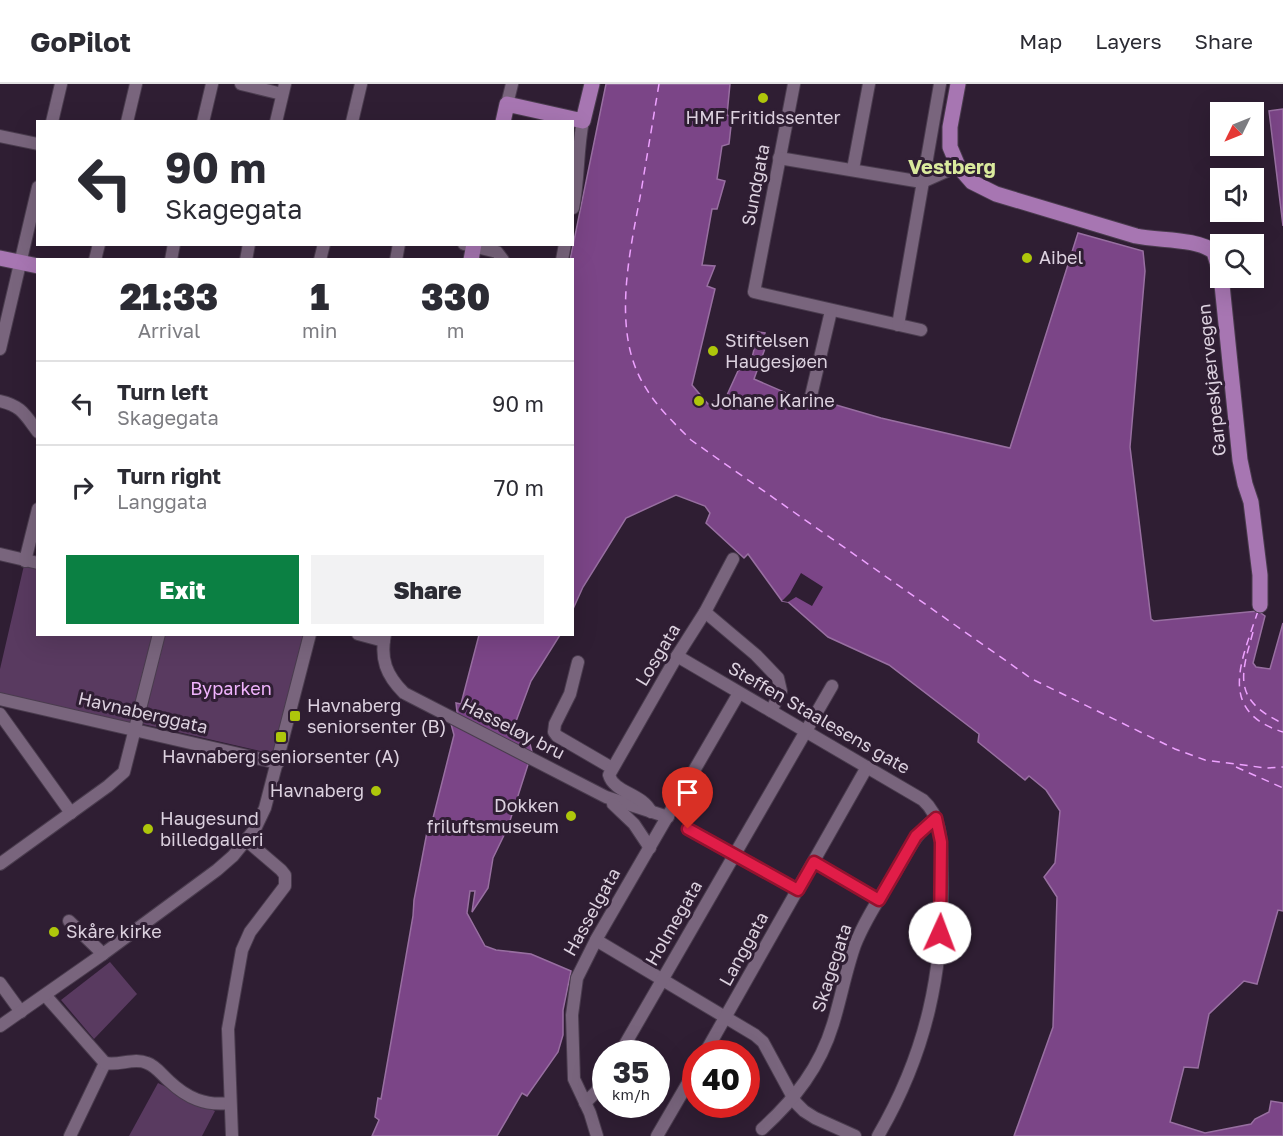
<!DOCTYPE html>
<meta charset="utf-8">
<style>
body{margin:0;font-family:"Golos Text",sans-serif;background:#f2f2f3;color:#2b2b33;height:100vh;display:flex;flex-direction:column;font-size:22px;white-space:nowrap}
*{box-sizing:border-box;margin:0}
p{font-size:20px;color:#7c7c81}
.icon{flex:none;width:33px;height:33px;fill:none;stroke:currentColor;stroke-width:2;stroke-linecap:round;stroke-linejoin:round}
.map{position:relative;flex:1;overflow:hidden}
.drawer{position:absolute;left:36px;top:174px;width:538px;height:378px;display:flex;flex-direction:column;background:#fff;border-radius:0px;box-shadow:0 6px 24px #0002}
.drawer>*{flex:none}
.guide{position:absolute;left:36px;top:36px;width:538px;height:126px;border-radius:0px;box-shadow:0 6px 24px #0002;background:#fff;color:#2b2b33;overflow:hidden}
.needle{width:39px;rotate:227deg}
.controls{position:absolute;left:1210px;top:18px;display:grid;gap:12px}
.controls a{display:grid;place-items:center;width:54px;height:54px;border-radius:0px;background:#fff;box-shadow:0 6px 24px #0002;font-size:30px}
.speed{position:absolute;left:592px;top:956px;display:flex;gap:12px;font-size:30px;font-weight:700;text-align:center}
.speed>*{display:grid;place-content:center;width:78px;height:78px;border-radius:50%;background:#fff;box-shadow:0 6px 24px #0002;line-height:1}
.speed small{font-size:15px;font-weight:400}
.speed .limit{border:9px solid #d22;background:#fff;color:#111}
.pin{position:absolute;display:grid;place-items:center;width:51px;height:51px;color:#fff;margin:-62px -26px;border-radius:50% 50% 50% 0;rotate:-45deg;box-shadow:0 0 6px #0007}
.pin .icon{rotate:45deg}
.me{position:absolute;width:66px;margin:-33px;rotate:2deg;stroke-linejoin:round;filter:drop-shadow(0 0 4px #0008)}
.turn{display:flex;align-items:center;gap:21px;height:126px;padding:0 30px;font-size:27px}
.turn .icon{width:78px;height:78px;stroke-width:2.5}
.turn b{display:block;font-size:42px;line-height:51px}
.eta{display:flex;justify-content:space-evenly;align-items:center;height:102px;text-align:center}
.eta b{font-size:36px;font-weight:800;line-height:42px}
.primary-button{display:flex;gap:12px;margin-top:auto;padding:12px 30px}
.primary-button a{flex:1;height:69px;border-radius:0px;background:#0b8043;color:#fff;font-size:24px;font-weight:800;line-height:69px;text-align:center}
.primary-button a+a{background:#f2f2f3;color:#2b2b33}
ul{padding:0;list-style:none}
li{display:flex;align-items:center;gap:18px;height:84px;padding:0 30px;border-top:2px solid #e1e1e2}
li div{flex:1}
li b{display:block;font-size:22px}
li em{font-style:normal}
header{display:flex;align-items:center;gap:36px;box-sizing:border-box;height:84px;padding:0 30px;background:#fff;border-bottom:2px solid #e1e1e2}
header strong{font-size:28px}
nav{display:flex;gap:33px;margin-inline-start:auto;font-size:21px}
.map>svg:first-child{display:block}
.green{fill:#593a60}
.water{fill:#7b4587;stroke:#986fa1;stroke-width:1.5}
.pier{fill:#2f1e33}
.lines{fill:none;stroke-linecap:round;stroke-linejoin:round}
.ferry{stroke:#eea2ff;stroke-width:1.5;stroke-dasharray:8 6;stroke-linecap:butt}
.minor-casing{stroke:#4a3c4e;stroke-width:14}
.major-casing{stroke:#4a3c4e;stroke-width:17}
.minor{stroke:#79657d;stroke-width:12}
.major{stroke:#a776b2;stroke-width:15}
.route-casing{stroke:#92132f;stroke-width:15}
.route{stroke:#e11d48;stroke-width:10}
.poi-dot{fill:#aec60b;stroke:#2f1e33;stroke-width:2}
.labels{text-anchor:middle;stroke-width:6;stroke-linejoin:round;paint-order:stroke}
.poi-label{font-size:18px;fill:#dcd1df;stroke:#2f1e33;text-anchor:start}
.street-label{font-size:18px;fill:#dcd1df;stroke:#2f1e33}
.park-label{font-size:18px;fill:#f1b4fe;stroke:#2f1e33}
.neighbourhood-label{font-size:20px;font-weight:bold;fill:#daea9d;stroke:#2f1e33}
</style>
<header>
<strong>GoPilot</strong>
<nav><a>Map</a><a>Layers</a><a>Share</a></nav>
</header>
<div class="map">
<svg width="1283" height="1052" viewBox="0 0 1283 1052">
<rect width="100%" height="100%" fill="#2f1e33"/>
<!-- green -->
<g class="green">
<path d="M25 477 37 479 38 550 159 551 135 646 0 615V585Z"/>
<path d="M165 551H303L273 670 143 640Z"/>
<path d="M110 878 137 910 94 955 61 916Z"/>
<path d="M158 999 215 1027 202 1052H129Z"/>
</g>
<!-- water -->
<g class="water">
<path d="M606 0H730L727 31 732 33 729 60 722 62 717 95 725 97 717 125H712L702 181 715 182 707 202 715 205 692 301 708 320 727 311 738 287 752 274 758 248 765 249 763 258 767 259 754 295 816 322 817 319 811 317 819 316 881 334 1010 364 1078 149 1143 167 1145 187 1130 363 1151 535 1154 537 1258 527 1265 532 1253 579 1256 583 1270 585 1283 539V827L1278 826 1257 900 1244 897 1209 930 1198 984 1184 983 1170 1038 1205 1049 1251 1040 1255 1035 1269 1028 1271 1017 1283 1019V1052H1014L1053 943 1057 813 1044 793 1055 779 1060 727 1046 706 1029 692 1025 696 978 658 979 650 889 581 828 553 788 518 782 517 748 470 744 474 706 439 710 429 705 422 676 411 626 434 583 503 573 525V176H570Z"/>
<path d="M1283 25V142L1269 27Z"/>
<path d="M479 551H560L531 597 512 648 529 656 532 668 508 743 493 774 488 804 472 828 475 807H470L467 829 485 862 496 866 531 870 571 887 563 926V951L558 968 527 1012 522 1009 497 1052H372L379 1036 375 1033 378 1014 381 1015 413 832 414 816 428 743 432 744 435 735 433 734 454 651 451 640 458 637 456 619 461 620Z"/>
</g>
<!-- pier -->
<path class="pier" d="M801 489 823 503 812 522 796 513 788 518 782 517 790 509Z"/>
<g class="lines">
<!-- ferry -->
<g class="ferry">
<path d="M659 0C653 36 647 72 641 108 630 167 611 247 644 301 656 322 674 339 691 356L1032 595 1175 665 1205 676 1266 684 1283 683"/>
<path d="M1258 527C1242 576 1216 627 1283 648"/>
<path d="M1253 548C1241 591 1233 614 1278 637L1283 636"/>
<path d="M1236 683 1283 704"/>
</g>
<defs>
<g id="minor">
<path d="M241 0 282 10"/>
<path d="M794 0 754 208 921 246"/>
<path d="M507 20 512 0"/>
<path d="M52 38 61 0"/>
<path d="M127 38 136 0"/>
<path d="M203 38 212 0"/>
<path d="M276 38 285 0"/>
<path d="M352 38 361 0"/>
<path d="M0 52 38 60"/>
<path d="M779 74 922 98"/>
<path d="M853 85 869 0"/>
<path d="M922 98 958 82"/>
<path d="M573 124C579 95 577 66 583 37"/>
<path d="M464 160 497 168 503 176"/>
<path d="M95 176 99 160"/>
<path d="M171 176 174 160"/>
<path d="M246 176 249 160"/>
<path d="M320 176 324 160"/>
<path d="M396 176 399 160"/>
<path d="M562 176 565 160"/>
<path d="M898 241 940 0"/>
<path d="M0 265 38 103"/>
<path d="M811 312 831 227"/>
<path d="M0 317C22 322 25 331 38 348"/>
<path d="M0 470 38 479"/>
<path d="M25 477 38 425"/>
<path d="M705 528 756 571 778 594 781 607 771 627"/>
<path d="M358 550 384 557"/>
<path d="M385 550C380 575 386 591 404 609L606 713 668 733"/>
<path d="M677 572 923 716C944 735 941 764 942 789 944 886 927 968 878 1052"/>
<path d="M578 578 570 610 555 640 554 648 557 652 612 684"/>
<path d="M0 615 278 679"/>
<path d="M0 630 71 729"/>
<path d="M613 720 634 740 650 764"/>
<path d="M651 728C642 709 614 709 609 691L677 572 705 528 733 475"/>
<path d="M688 745 798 806"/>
<path d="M814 778 879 816"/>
<path d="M0 780 108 702 124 688 159 550"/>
<path d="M69 837 103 870"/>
<path d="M596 856 755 951 763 958 796 1019 804 1027 815 1034 855 1052"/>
<path d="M0 899 21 928"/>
<path d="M45 911 105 979 70 1052"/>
<path d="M0 942 103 870 217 786 233 772 255 745 265 724 310 550"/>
<path d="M620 969 832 602"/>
<path d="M705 969 867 683"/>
<path d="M105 979C120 982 134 973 147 979 156 982 162 991 169 997 187 1014 205 1022 230 1019"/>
<path d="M585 1019 597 1007 606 993"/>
<path d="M762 1045C795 1015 820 983 833 940 841 914 846 886 855 861 865 835 881 812 895 789 907 768 916 748 936 734"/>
<path d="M232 1052 228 945 242 866 250 848 285 802V791L281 786 246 756"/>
<path d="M597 1052 590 1029 574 995 572 931 577 894 597 854 739 609"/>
<path d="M657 1052 696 985"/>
</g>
<g id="major">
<path d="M958 0 950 43V63L958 82 972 98 996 110 1136 152C1159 157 1197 154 1214 168L1221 191 1240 376 1245 400 1251 418 1260 491V521"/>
<path d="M503 38 507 20 583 37 592 0"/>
<path d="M0 174 38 182"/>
<path d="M471 176 474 160"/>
</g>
</defs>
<!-- minor casing -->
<use href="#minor" class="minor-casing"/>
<!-- major casing -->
<use href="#major" class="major-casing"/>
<!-- minor -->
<use href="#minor" class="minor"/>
<!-- major -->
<use href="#major" class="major"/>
</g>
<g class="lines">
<defs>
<path id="route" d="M688 745 798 806 814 778 879 816 916 752 936 734 941 758 940 849"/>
</defs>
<!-- route casing -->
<use href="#route" class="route-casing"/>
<!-- route -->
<use href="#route" class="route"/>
</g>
<!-- markers -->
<g class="poi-dot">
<circle cx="763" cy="14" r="6"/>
<circle cx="1027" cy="174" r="6"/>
<circle cx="713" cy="267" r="6"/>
<circle cx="699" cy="317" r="6"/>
<rect x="289" y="626" width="12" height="12" rx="3"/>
<rect x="275" y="647" width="12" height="12" rx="3"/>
<circle cx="376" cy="707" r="6"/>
<circle cx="571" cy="732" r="6"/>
<circle cx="148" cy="745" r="6"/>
<circle cx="54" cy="848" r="6"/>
</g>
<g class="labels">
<!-- poi labels -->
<g class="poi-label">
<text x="763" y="40" text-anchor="middle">HMF Fritidssenter</text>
<text x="1039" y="180">Aibel</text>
<text x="725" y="263">Stiftelsen<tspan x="725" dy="21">Haugesjøen</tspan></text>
<text x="711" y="323">Johane Karine</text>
<text x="307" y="628">Havnaberg<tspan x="307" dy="21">seniorsenter (B)</tspan></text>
<text x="281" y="679" text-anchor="middle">Havnaberg seniorsenter (A)</text>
<text x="364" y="713" text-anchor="end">Havnaberg</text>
<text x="559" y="728" text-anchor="end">Dokken<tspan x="559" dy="21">friluftsmuseum</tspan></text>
<text x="160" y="741">Haugesund<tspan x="160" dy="21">billedgalleri</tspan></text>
<text x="66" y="854">Skåre kirke</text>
</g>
<!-- street labels -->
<g class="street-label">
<text transform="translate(756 101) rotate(-79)" y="6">Sundgata</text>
<text transform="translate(1212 296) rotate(-96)" y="6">Garpeskjærvegen</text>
<text transform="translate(658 571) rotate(-59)" y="6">Losgata</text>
<text transform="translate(143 629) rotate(13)" y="6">Havnaberggata</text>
<text transform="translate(819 634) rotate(30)" y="6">Steffen Staalesens gate</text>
<text transform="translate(513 645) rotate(27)" y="6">Hasseløy bru</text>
<text transform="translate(592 828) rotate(-61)" y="6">Hasselgata</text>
<text transform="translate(674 839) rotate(-60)" y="6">Holmegata</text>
<text transform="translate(744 865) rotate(-61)" y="6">Langgata</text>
<text transform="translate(832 884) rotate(-72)" y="6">Skagegata</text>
</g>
<!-- park labels -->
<g class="park-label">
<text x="231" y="611">Byparken</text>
</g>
<!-- neighbourhood labels -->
<g class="neighbourhood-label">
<text x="952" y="90">Vestberg</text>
</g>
</g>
</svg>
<div class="controls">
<a><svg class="needle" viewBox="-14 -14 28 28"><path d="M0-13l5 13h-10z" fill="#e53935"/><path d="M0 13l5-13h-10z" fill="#7c7c81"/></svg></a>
<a><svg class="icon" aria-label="sound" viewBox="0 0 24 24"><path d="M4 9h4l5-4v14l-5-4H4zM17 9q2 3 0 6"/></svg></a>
<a><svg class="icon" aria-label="search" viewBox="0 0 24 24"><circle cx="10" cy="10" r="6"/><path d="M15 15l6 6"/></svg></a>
</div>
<div class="speed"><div>35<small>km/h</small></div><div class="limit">40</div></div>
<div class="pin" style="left:688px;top:745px;background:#d93025"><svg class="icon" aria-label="arrive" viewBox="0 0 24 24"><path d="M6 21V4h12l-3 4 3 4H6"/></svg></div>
<svg class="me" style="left:940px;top:849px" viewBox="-20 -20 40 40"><circle r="19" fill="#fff"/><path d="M0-13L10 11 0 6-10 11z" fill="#e11d48"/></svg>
<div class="guide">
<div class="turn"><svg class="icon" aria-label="left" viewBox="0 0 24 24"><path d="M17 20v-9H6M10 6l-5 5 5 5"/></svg><div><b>90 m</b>Skagegata</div></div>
</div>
<section class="drawer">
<div class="eta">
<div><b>21:33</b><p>Arrival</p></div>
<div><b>1</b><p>min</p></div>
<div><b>330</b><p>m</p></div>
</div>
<ul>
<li><svg class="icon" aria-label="left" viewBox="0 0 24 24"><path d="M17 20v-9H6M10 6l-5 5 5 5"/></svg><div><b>Turn left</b><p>Skagegata</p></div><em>90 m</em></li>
<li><svg class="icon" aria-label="right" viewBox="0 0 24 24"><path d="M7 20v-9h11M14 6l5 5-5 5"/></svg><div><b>Turn right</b><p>Langgata</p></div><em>70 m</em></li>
</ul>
<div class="primary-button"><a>Exit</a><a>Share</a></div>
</section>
</div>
